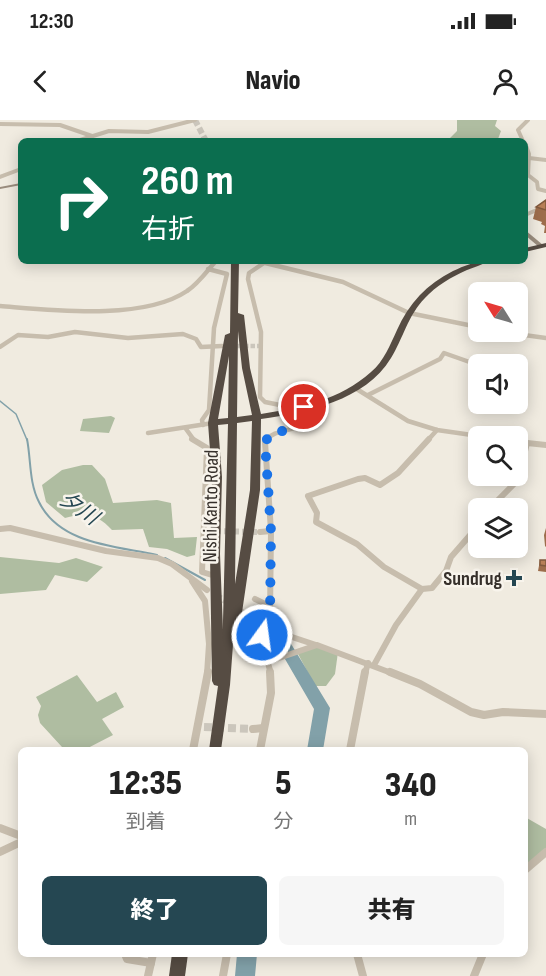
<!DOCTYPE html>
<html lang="ja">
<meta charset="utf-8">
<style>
body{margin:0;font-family:"Sofia Sans Condensed","Noto Sans JP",sans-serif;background:#f6f6f6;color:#222;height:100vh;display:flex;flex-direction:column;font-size:22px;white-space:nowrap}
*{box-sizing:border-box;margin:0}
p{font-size:20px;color:#767676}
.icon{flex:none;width:33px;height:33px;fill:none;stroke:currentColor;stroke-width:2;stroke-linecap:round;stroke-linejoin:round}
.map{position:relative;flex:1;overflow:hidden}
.side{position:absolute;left:18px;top:627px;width:510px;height:210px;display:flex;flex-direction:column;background:#fff;border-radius:9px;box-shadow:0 3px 15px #0003}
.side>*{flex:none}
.guide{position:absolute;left:18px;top:18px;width:510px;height:126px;border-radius:9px;box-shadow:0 3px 15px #0003;background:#0b6e4f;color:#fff;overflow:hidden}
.needle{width:39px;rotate:307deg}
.tools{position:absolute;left:468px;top:162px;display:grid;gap:12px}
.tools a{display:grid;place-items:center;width:60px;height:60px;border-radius:9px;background:#fff;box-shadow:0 3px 15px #0003;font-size:30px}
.pin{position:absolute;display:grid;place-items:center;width:51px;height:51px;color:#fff;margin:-26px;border:3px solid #fff;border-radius:50%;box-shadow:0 2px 6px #0007}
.me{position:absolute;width:66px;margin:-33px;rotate:14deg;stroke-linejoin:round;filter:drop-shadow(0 0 4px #0008)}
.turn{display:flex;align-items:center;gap:21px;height:126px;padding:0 24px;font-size:27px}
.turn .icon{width:78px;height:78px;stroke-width:2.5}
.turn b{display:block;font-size:42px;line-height:51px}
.eta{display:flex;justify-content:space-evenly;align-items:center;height:102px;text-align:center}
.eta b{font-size:36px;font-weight:800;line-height:42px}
.primary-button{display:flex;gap:12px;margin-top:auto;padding:12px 24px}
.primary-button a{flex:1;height:69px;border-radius:9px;background:#254752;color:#fff;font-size:24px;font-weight:800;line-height:69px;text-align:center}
.primary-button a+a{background:#f6f6f6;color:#222}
.status{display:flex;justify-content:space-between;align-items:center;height:42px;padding:0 30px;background:#fff;direction:ltr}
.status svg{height:16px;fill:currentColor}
header{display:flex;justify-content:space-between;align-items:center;height:78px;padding:0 24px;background:#fff;font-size:27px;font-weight:800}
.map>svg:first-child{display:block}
.green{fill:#afbda1}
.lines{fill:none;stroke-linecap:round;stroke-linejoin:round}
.stream-far1{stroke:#82a1a9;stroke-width:1.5}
.stream{stroke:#82a1a9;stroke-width:2}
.river{fill:#82a1a9;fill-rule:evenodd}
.street-tunnel-far2{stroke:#cbc6bc;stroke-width:4.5;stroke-dasharray:4.5 2;stroke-linecap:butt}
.street-tunnel-far1{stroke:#cbc6bc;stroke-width:6;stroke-dasharray:6 3;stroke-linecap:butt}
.street-tunnel{stroke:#cbc6bc;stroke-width:8;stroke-dasharray:8 4;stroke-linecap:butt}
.highway-tunnel{stroke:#cbc6bc;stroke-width:6;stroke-dasharray:6 3;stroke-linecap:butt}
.street-far3{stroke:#c7bdad;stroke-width:4}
.street-far2{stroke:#c7bdad;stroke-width:4.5}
.street-far1{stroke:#c7bdad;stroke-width:6}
.street{stroke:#c7bdad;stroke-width:8}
.secondary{fill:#9a8d7e;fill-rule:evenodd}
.highway{fill:#564c43;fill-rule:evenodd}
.wall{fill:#9d6d4b}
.building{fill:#b77f57;stroke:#80593d;stroke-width:1.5}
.route{stroke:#1a73e8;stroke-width:10;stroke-dasharray:0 18}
.poi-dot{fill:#254752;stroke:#f8f4ec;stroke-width:2}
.labels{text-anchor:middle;stroke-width:5;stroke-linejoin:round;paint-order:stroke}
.street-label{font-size:20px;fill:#36302b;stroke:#f8f4ec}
.poi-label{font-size:20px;font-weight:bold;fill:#36302b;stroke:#f8f4ec;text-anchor:end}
.water-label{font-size:21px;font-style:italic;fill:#254752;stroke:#f8f4ec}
</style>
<div class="status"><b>12:30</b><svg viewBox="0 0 49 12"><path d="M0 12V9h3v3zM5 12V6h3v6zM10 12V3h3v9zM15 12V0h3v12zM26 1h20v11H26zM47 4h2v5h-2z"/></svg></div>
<header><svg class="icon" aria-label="back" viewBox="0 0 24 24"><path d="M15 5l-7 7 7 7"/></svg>Navio<svg class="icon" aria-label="person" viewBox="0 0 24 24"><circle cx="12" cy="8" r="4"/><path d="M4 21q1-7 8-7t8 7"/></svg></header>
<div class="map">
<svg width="546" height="856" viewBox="0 0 546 856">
<rect width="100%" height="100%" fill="#f0ebe0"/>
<!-- green -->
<g class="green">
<path d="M457 0H497L495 6 501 11 498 19 494 21H447L457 11Z"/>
<path d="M111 296 115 298 109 313 80 311 83 299Z"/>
<path d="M83 345H92L105 359 113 383 157 380 171 383 174 418 197 417 195 435 187 437 167 429 149 427 143 409 112 410C98 394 85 392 65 398L46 382 42 365 62 350Z"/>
<path d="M0 437 59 443 76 438 103 447 87 462 55 455 46 470 0 474Z"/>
<path d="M317 525 338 532 335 554 326 566H315L297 532Z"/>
<path d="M77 555 97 582 116 572 124 587 102 599 113 615 84 630H57L62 627 40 603 38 595 41 586 36 577Z"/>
<path d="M525 697 546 709V732L525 750Z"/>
</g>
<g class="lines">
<!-- stream-far1 -->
<path class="stream-far1" d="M0 281 16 294 27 320"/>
<!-- stream -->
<g class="stream">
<path d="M27 319C31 339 29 363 39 382 60 425 117 426 157 435"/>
<path d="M165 438 205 460"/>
</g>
<!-- river -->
<g class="river">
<path d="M274 502 279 504 330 588 323 630H307L314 589 267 508 269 504Z"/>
<path d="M237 834H257L255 856H235Z"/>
</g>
<!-- street-tunnel-far2 -->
<path class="street-tunnel-far2" d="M231 226H260"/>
<!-- street-tunnel-far1 -->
<g class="street-tunnel-far1">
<path d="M206 411 260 412"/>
<path d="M216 475 264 506"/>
</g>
<!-- street-tunnel -->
<path class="street-tunnel" d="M204 607 253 609"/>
<!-- highway-tunnel -->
<path class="highway-tunnel" d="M195 0 206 21"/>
<!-- street-far3 -->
<g class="street-far3">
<path d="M0 4 60 5 92 16"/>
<path d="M77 21 109 11 148 12 195 0"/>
<path d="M523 21 518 10 528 0"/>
<path d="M525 23 529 34 528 55 537 62 538 69 546 71"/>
<path d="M529 38 546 40"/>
<path d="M0 57 21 49"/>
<path d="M525 95 546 86"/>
</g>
<!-- street-far2 -->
<g class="street-far2">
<path d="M257 141 343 162 409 193 478 207"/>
<path d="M264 143 249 153 248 159 261 212 260 277 265 282 280 285 284 291"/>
<path d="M0 186C51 190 143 201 187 171 198 164 207 151 216 141"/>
<path d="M502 212 546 218"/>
<path d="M0 227 18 215 48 217 75 212 128 218 183 214 196 219 201 227 222 226"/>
<path d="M355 268 408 301 437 310 479 316"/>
<path d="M368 275 440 239 444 233 478 245"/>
<path d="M203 305 202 300 209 290 214 208 227 154 208 149"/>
<path d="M186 309 194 320"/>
<path d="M148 313 213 303"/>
<path d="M266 320C277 307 298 314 305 298L304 287"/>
<path d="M428 320 437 310"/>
</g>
<!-- street-far1 -->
<g class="street-far1">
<path d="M192 319 207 328 202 452 212 455"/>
<path d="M267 319 265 322 271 411 270 494 262 521 271 554"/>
<path d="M518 322 546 325"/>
<path d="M490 388 518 360 527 323"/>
<path d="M0 409 10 408 106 431 158 438 172 444 207 470"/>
<path d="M260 412 271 411"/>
<path d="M192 461 205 481 209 524 207 554"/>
<path d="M422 469 384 447 357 424 316 402 317 393 308 376 358 359 365 358 380 365 398 353 429 319"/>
<path d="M255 479 269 486"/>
<path d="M286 515 316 525"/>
<path d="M267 538 273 540 317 525 394 554"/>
<path d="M374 545 396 505 422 469 432 468 446 451 451 437 478 406"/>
<path d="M365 554 368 543"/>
</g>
<!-- street -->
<g class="street">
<path d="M390 552 420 564 471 592 484 595 503 592 546 594"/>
<path d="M253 609 263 608"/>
<path d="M193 630 208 552"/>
<path d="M260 630 271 573 270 552"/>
<path d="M350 630 365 552"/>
<path d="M0 708 21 716"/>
<path d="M0 732 21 722"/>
<path d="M525 750 546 732"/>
<path d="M125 834 127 839 151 843"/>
<path d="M357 834 363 856"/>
<path d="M148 856 153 834"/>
<path d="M223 856 227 834"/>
<path d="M474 856 483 834"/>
</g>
<!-- secondary -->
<g class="secondary">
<path d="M21 63V65L0 69V67Z"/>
<path d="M525 110 543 125V127H539L525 115Z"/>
</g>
<!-- highway -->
<g class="highway">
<path d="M546 123V127L525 132V128Z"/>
<path d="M231 141H239L238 193 244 195 250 248 261 294C300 288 340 280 371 252 384 241 390 225 397 210 409 183 427 164 453 151 464 146 475 141 488 141 482 145 474 147 467 150 451 157 436 166 425 178 408 195 403 219 391 238 365 281 307 292 261 299L260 370 240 506 238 509 234 511 230 565 221 630H209L218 566 214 565 212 561 210 434 212 357 208 303 225 215 230 213ZM238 211 242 248 252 295 237 297ZM229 236 228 298 218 299ZM252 301 250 370 235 464 237 303ZM228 304 223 501V510L220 434 222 357 218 305Z"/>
<path d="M172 834H188L185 856H169Z"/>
</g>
</g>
<!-- wall -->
<g class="wall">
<path d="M546 80V113H544L545 106 541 104 542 102 533 99 536 87Z"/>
<path d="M546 408V427L545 426 544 415Z"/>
<path d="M540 440H546V452L538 451Z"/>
</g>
<!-- building -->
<g class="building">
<path d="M546 80V90L536 87Z"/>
<path d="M540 440H546V446L540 445Z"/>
</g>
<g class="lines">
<!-- route -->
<path class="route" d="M262 515 270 494 271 411 265 322 270 315 301 305 305 296 304 287"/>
</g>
<!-- markers -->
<path class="poi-dot" d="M511 449h6v6h6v6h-6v6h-6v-6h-6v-6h6z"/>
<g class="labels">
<!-- street labels -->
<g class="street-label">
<text transform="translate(210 386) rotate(-89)" y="7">Nishi Kanto Road</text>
</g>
<!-- poi labels -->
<g class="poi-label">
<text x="502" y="465">Sundrug</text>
</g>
<!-- water labels -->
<g class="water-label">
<text transform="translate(79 388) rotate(34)" y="7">夕川</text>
</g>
</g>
</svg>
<div class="tools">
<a><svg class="needle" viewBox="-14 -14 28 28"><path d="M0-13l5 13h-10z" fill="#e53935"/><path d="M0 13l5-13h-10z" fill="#767676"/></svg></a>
<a><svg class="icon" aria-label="sound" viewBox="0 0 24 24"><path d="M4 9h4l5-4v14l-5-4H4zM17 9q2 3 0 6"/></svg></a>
<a><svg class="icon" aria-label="search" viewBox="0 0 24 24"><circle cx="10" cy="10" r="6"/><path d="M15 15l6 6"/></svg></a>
<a><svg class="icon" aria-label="layers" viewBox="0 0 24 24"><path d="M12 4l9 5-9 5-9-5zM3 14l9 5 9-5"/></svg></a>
</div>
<div class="pin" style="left:304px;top:287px;background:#d93025"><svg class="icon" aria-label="arrive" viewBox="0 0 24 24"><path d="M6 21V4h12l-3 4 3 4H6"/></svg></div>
<svg class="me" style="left:262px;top:515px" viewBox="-20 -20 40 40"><circle r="17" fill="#1a73e8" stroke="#fff" stroke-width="3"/><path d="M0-11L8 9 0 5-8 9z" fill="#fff"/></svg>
<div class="guide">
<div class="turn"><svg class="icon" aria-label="right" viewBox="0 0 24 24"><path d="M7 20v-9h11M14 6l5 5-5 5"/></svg><div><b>260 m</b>右折</div></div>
</div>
<section class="side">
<div class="eta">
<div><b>12:35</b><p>到着</p></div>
<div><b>5</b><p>分</p></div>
<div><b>340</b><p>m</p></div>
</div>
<div class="primary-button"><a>終了</a><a>共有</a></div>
</section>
</div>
